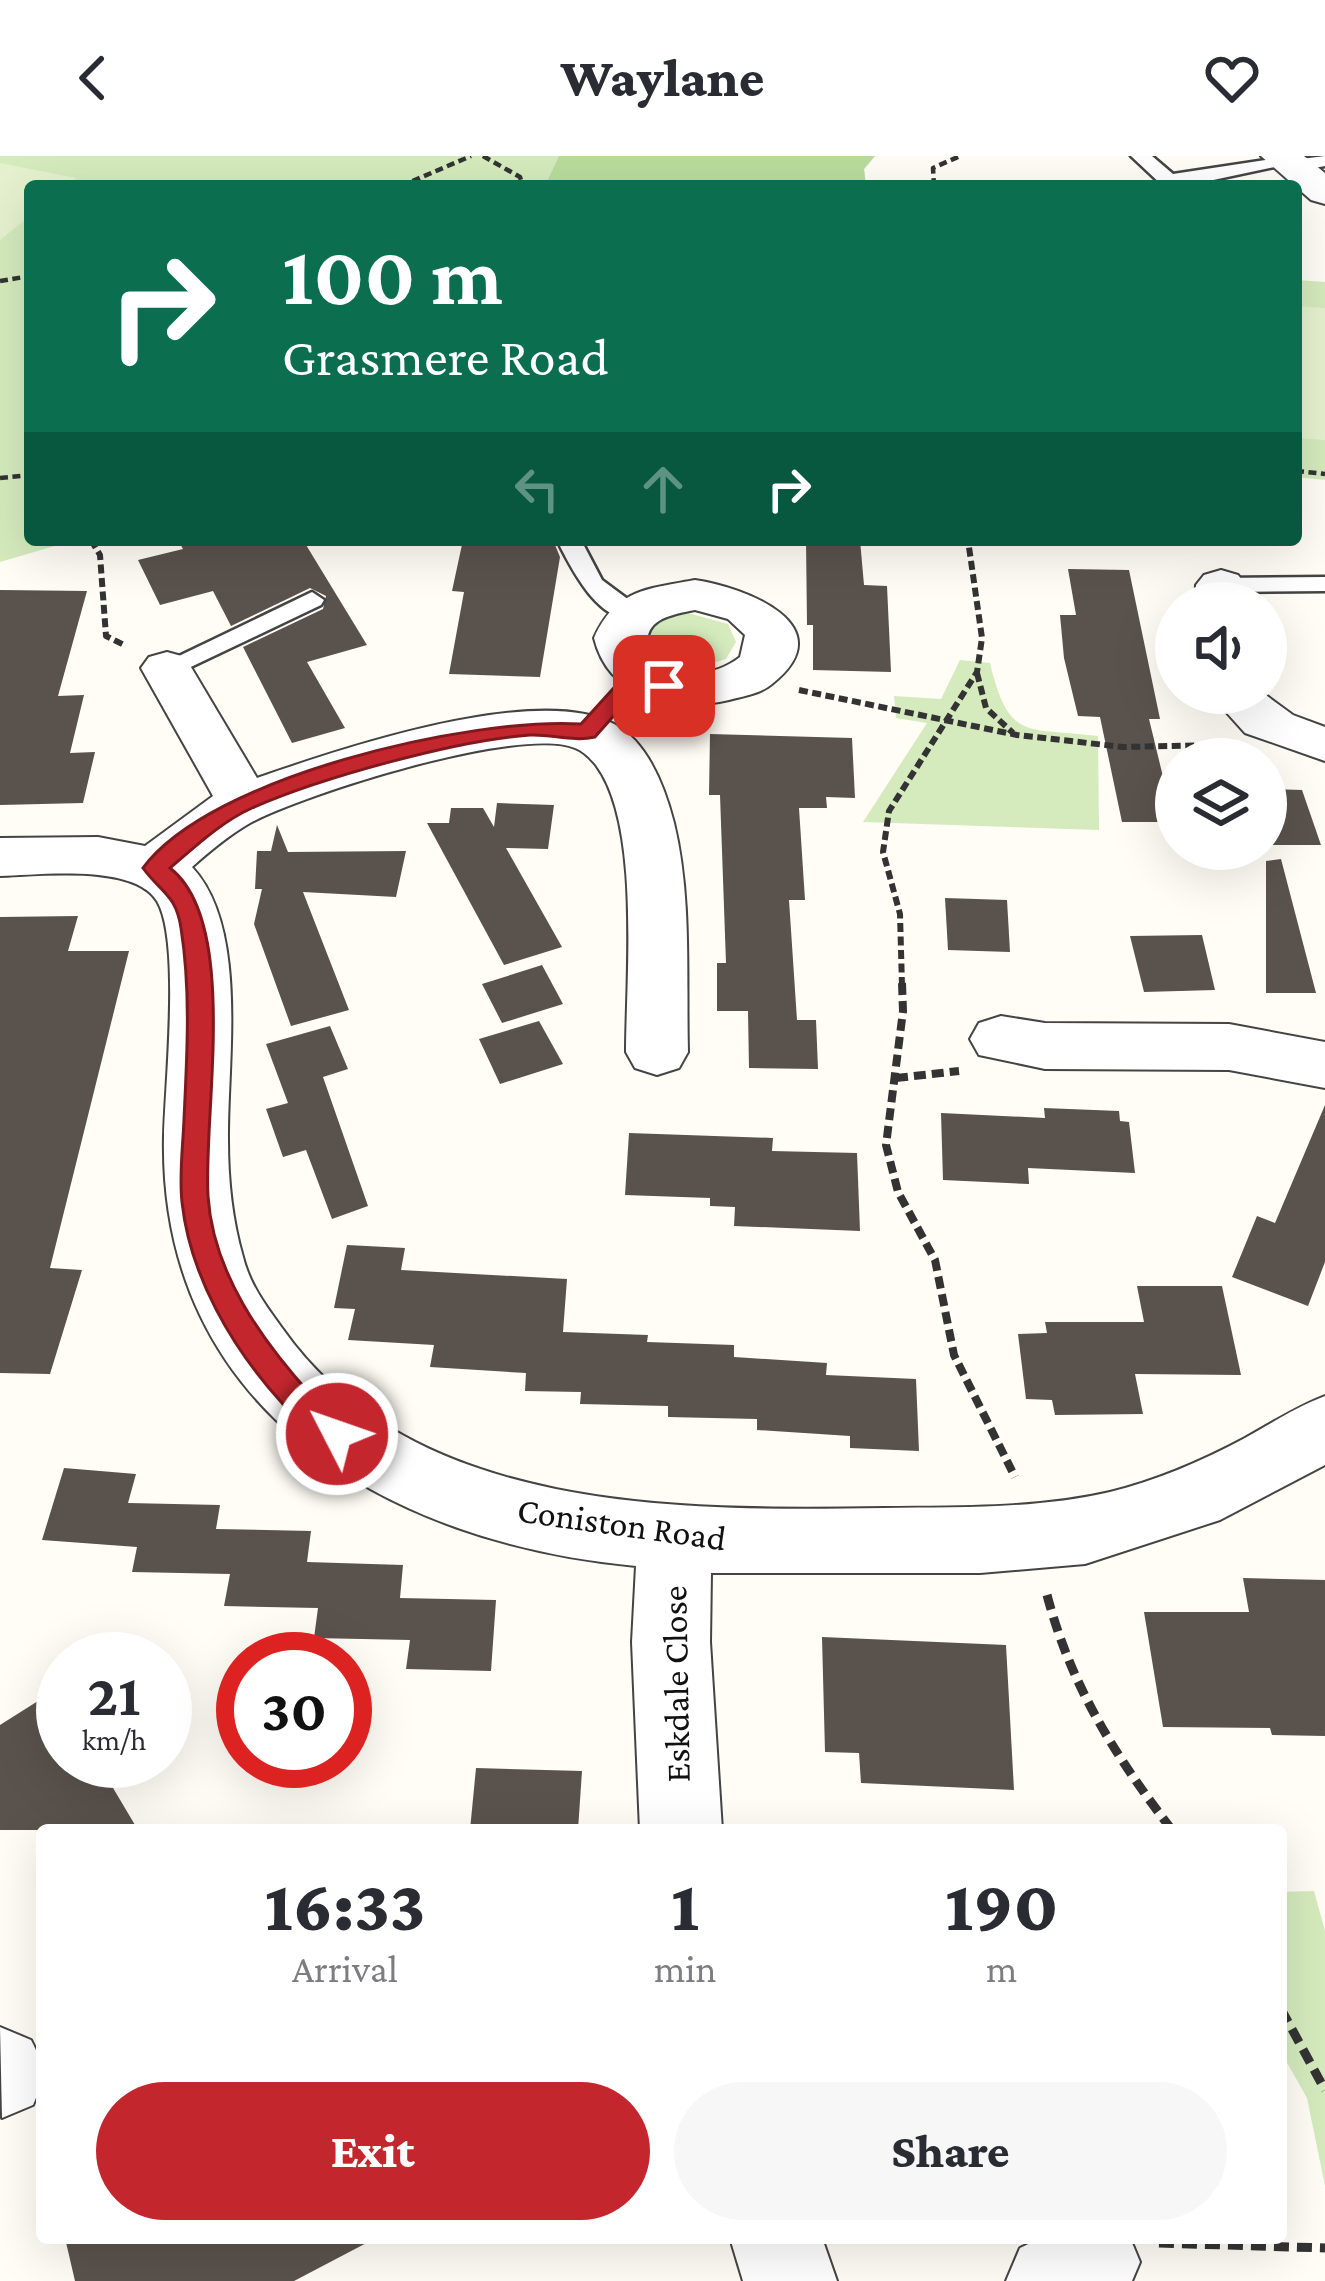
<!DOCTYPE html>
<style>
body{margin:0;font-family:"Crimson Pro",serif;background:#f7f7f7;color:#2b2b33;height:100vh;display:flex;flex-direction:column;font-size:45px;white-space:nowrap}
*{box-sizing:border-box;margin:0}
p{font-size:39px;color:#7c7c81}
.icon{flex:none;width:66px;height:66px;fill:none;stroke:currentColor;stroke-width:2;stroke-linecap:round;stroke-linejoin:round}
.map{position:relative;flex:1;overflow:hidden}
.panel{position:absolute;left:36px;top:1668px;width:1251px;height:420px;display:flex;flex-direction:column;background:#fff;border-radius:12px;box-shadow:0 12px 48px #0002}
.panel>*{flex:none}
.guide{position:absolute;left:24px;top:24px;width:1278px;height:366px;border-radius:12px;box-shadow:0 12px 48px #0002;background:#0b6e4f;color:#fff;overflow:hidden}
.fabs{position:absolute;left:1155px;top:426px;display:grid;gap:24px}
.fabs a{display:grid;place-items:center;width:132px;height:132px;border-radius:50%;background:#fff;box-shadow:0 12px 48px #0002;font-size:60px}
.speed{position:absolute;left:36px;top:1476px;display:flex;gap:24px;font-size:60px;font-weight:700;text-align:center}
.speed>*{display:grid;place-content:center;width:156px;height:156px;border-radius:50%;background:#fff;box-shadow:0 12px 48px #0002;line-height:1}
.speed small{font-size:30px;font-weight:400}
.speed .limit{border:18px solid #d22;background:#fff;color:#111}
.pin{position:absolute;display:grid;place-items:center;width:102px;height:102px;color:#fff;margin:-51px;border-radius:24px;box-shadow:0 6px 18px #0006}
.me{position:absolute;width:132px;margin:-66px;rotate:311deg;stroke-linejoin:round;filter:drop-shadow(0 0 9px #0008)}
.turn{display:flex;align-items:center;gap:42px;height:252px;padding:0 60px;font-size:54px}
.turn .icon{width:156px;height:156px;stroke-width:2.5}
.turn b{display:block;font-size:84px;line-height:102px}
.lanes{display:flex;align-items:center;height:114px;padding:0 60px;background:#0003;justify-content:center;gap:60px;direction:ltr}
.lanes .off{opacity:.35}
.eta{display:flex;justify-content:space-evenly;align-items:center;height:204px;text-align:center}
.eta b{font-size:72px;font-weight:800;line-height:84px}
.button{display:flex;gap:24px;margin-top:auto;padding:24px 60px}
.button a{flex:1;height:138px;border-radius:72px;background:#c4262e;color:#fff;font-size:48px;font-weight:800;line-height:138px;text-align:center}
.button a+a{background:#f7f7f7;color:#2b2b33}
header{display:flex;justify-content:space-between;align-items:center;height:156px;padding:0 60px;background:#fff;font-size:54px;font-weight:800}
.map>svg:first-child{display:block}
.green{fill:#d5ebbd}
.forest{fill:#b9dc9c}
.pitch{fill:#e6f2cf}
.building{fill:#5a524d}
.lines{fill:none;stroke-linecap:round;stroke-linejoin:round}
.lane-casing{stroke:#444;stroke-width:5}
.street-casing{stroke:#444;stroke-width:4}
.path-far3{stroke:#333;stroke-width:4.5;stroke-dasharray:8 4.5;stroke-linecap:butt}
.path-far2{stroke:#333;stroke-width:6;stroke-dasharray:9 4.5;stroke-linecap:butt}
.path-far1{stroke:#333;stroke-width:8;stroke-dasharray:12 6;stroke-linecap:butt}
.path{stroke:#333;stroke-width:9;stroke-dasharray:15 8;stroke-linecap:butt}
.lane{fill:#fff;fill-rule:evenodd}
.street{fill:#fff;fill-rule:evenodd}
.route{fill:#c4262e;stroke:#7f191e;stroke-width:3}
.labels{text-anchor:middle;stroke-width:12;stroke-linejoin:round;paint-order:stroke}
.street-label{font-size:36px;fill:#111;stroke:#fff}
</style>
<header><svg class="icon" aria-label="back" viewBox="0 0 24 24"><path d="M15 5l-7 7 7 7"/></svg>Waylane<svg class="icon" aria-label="heart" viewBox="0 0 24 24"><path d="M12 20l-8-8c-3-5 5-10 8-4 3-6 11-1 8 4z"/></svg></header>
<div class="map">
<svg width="1325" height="2125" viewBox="0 0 1325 2125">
<rect width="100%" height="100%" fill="#fffdf5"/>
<!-- green -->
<g class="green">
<path d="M0 0H875L864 13 866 30H30V384H75L0 406Z"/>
<path d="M1296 124 1325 126V324L1296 321Z"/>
<path d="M685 456 728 468 736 486 726 503 687 515 648 500 646 471 656 463Z"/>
<path d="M960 504 990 507C1009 586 1026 571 1098 580L1099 674 863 666 927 567 896 562 894 540 941 543Z"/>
<path d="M1314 1735 1325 1775V2030L1307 1942 1281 1896V1736Z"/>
</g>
<!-- forest -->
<path class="forest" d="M559 0H875L864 13 866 30H545Z"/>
<!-- pitch -->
<g class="pitch">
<path d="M0 7 76 22 67 30H30V60L0 84Z"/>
<path d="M1296 150 1325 152V284L1296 282Z"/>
</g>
<!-- building -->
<g class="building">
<path d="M178 384H303L367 489 307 506 345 572 292 587 243 491 323 453 326 440 310 432 231 470 213 435 160 449 138 404 183 393Z"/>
<path d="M463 384H553L560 401 540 521 449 518 464 436 452 435Z"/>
<path d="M806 384H860L864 429 887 430 891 516 813 514V469H807Z"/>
<path d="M1068 413 1129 414 1160 563H1149L1174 666H1122L1100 561 1078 560 1064 502 1060 459H1076Z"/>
<path d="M0 434 87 435 58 540 84 539 70 597 95 596 83 647 0 649Z"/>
<path d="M710 578 852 582 855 642 826 641 827 652H799L805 744H789L797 864H816L818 913 749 912 748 855H717V807H726L720 639H709Z"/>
<path d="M1266 633 1302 634 1321 689H1266Z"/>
<path d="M497 647 554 649 548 693 506 692 562 791 504 809 427 667H449L451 652H483L494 671Z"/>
<path d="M277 669 288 696 406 695 396 741 303 736 349 854 291 870 254 768 262 733H255L257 695H271Z"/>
<path d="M1281 703 1316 837H1266V705Z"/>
<path d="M945 742 1007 744 1010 796 948 794Z"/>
<path d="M78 760 68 795H129L50 1112 82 1114 50 1218 0 1217V761Z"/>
<path d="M1202 779 1215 834 1144 836 1130 780Z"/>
<path d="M542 809 563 848 502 867 482 828Z"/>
<path d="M539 865 563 908 500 928 479 883Z"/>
<path d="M330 870 348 913 323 921 368 1050 332 1063 306 994 283 1001 266 953 288 947 266 888Z"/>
<path d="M1325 949V1106L1308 1150 1232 1121 1257 1060 1275 1067Z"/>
<path d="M1044 952 1119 955 1120 965 1129 966 1135 1017 1028 1012 1029 1028 943 1024 941 957 1045 962Z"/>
<path d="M629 977 773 982 772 995 857 997 860 1075 734 1070 735 1051 710 1050V1042L625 1039Z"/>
<path d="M347 1089 405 1092 401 1114 567 1123 563 1176 648 1179 647 1186 734 1189V1201L827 1207 826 1219 916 1223 919 1295 850 1292V1280L757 1274V1263L668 1261V1250L580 1248 581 1236 525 1235 526 1217 430 1211 434 1189 348 1184 355 1153 334 1152Z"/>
<path d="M1137 1130H1222L1241 1219 1135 1218 1143 1258 1055 1259 1052 1244 1026 1243 1018 1178 1047 1177 1045 1166H1144Z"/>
<path d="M64 1312 136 1318 128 1347 220 1349 216 1373 311 1375 307 1406 403 1409 400 1442 496 1444 491 1515 406 1513 410 1484 314 1482 318 1452 224 1450 230 1418 132 1416 137 1391 42 1384Z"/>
<path d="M1243 1422 1325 1424V1580L1272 1579 1270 1572 1163 1571 1144 1456H1249Z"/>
<path d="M822 1481 1006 1489 1014 1634 861 1627 859 1597 825 1596Z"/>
<path d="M38 1545 63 1589V1605H97L138 1674H0V1569Z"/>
<path d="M476 1612 582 1615 578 1674H470Z"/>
<path d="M65 2082H376L294 2125H75Z"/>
</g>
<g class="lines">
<defs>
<g id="lane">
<path d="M1131 0H1152L1173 18 1292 0 1293 4 1325 0V10L1293 16 1284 9 1185 30H1163Z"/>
<path d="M557 384H581L602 424 641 453 645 458 641 463C600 471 572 414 557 384Z"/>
<path d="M1325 421V435L1221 436 1209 429 1221 422Z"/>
<path d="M312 436 324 444 321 449 176 518H158L154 512Z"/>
</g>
<g id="street">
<path d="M1261 0H1304L1325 17V48L1311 44Z"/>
<path d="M1221 414 1238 419 1246 429 1245 447H1195L1196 429 1204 419Z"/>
<path d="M695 424C744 431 846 469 772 528 760 538 744 540 729 544 673 557 609 543 594 482 616 433 647 433 695 424ZM695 454 728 463 745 479 740 501C712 523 674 522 649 497 640 464 669 459 695 454Z"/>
<path d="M167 496 185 501 257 622C337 594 537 526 614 568 648 586 665 632 674 667 692 741 686 821 688 896L679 912 657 919 635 912 626 896C626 822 641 669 596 609 591 603 583 595 575 592 520 569 304 638 250 667 229 679 210 695 192 711 249 772 227 906 228 984 228 1024 232 1063 243 1101 250 1129 266 1150 282 1172 412 1358 681 1355 884 1352 959 1351 1037 1353 1110 1336 1158 1324 1202 1305 1245 1282 1272 1267 1296 1251 1325 1240V1309L1220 1364 1085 1408 980 1417H711L710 1486 722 1674H640L632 1486 636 1410C389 1387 158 1255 164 980 165 929 181 785 157 745 134 707 38 719 0 720V682L98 681 145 690 213 640 141 512 149 501Z"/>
<path d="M1209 537H1263L1293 559 1325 571V605L1245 577Z"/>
<path d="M1001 860 1045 867 1229 868 1325 886V932L1229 914 1045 913 979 899 970 883 979 867Z"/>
<path d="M0 1871 31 1884C44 1908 44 1924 33 1949L2 1962Z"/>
<path d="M730 2082H822L837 2125H743Z"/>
<path d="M1041 2082H1130L1140 2106 1132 2125H1006L1020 2092Z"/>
</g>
</defs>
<!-- lane casing -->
<use href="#lane" class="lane-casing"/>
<!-- street casing -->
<use href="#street" class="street-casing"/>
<!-- path-far3 -->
<g class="path-far3">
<path d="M483 0 520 21 523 30"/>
<path d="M401 30 471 0"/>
<path d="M934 30 933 12 960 0"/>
<path d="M0 125 30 120"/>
<path d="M1296 315 1325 318"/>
<path d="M0 322 30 319"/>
</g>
<!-- path-far2 -->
<g class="path-far2">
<path d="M91 384 100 399 106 480 124 489"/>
<path d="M977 517 986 552 1013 577"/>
<path d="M799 534 1017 579 1123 591 1217 589"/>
<path d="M902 830 900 758 883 696 889 655 977 516 982 482 968 384"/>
</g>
<!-- path-far1 -->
<g class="path-far1">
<path d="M902 827 903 855 886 989 898 1036 935 1104 954 1199 1015 1321"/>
<path d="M896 922 959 915"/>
</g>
<!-- path -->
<g class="path">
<path d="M1047 1439C1071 1530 1115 1600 1172 1674"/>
<path d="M1281 1853 1325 1934"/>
<path d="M1159 2087 1325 2092"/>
</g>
<!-- lane -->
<use href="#lane" class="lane"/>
<!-- street -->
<use href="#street" class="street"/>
</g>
<!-- route -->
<path class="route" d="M638 512 675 530 664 537 641 529 595 581C573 586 552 578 530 579 457 584 320 622 252 652 221 666 196 690 170 712 240 766 203 958 208 1040 213 1117 262 1185 312 1240 325 1254 344 1261 352 1278L347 1287C322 1296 297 1265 282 1247 232 1192 190 1120 182 1046 179 1019 183 990 184 963 187 900 191 835 181 772 176 738 160 736 143 712 211 620 471 561 581 568L630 514Z"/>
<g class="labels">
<!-- street labels -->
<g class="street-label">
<text transform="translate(622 1367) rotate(8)" y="13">Coniston Road</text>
<text transform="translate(675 1528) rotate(-91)" y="13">Eskdale Close</text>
</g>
</g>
</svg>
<div class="fabs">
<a><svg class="icon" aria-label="sound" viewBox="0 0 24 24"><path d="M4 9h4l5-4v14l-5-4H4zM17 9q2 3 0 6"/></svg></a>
<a><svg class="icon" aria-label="layers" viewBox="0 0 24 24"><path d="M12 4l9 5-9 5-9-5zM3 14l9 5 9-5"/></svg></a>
</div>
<div class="speed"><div>21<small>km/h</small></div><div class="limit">30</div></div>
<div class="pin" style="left:664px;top:530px;background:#d93025"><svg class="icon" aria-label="arrive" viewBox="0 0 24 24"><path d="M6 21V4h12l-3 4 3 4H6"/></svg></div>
<svg class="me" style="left:337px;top:1278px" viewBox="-20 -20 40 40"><circle r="17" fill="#c4262e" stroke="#fff" stroke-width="3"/><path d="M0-11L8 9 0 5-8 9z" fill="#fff"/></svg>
<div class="guide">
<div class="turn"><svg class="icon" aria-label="right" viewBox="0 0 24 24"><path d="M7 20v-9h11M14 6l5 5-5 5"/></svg><div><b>100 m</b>Grasmere Road</div></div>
<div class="lanes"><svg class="icon off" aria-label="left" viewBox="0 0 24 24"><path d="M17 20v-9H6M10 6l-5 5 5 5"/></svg><svg class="icon off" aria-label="ahead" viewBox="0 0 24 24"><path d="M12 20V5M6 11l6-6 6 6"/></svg><svg class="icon" aria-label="right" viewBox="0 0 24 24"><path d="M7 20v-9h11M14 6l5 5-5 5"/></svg></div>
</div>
<section class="panel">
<div class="eta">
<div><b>16:33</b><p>Arrival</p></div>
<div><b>1</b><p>min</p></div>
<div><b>190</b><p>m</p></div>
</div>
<div class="button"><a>Exit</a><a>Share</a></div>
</section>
</div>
